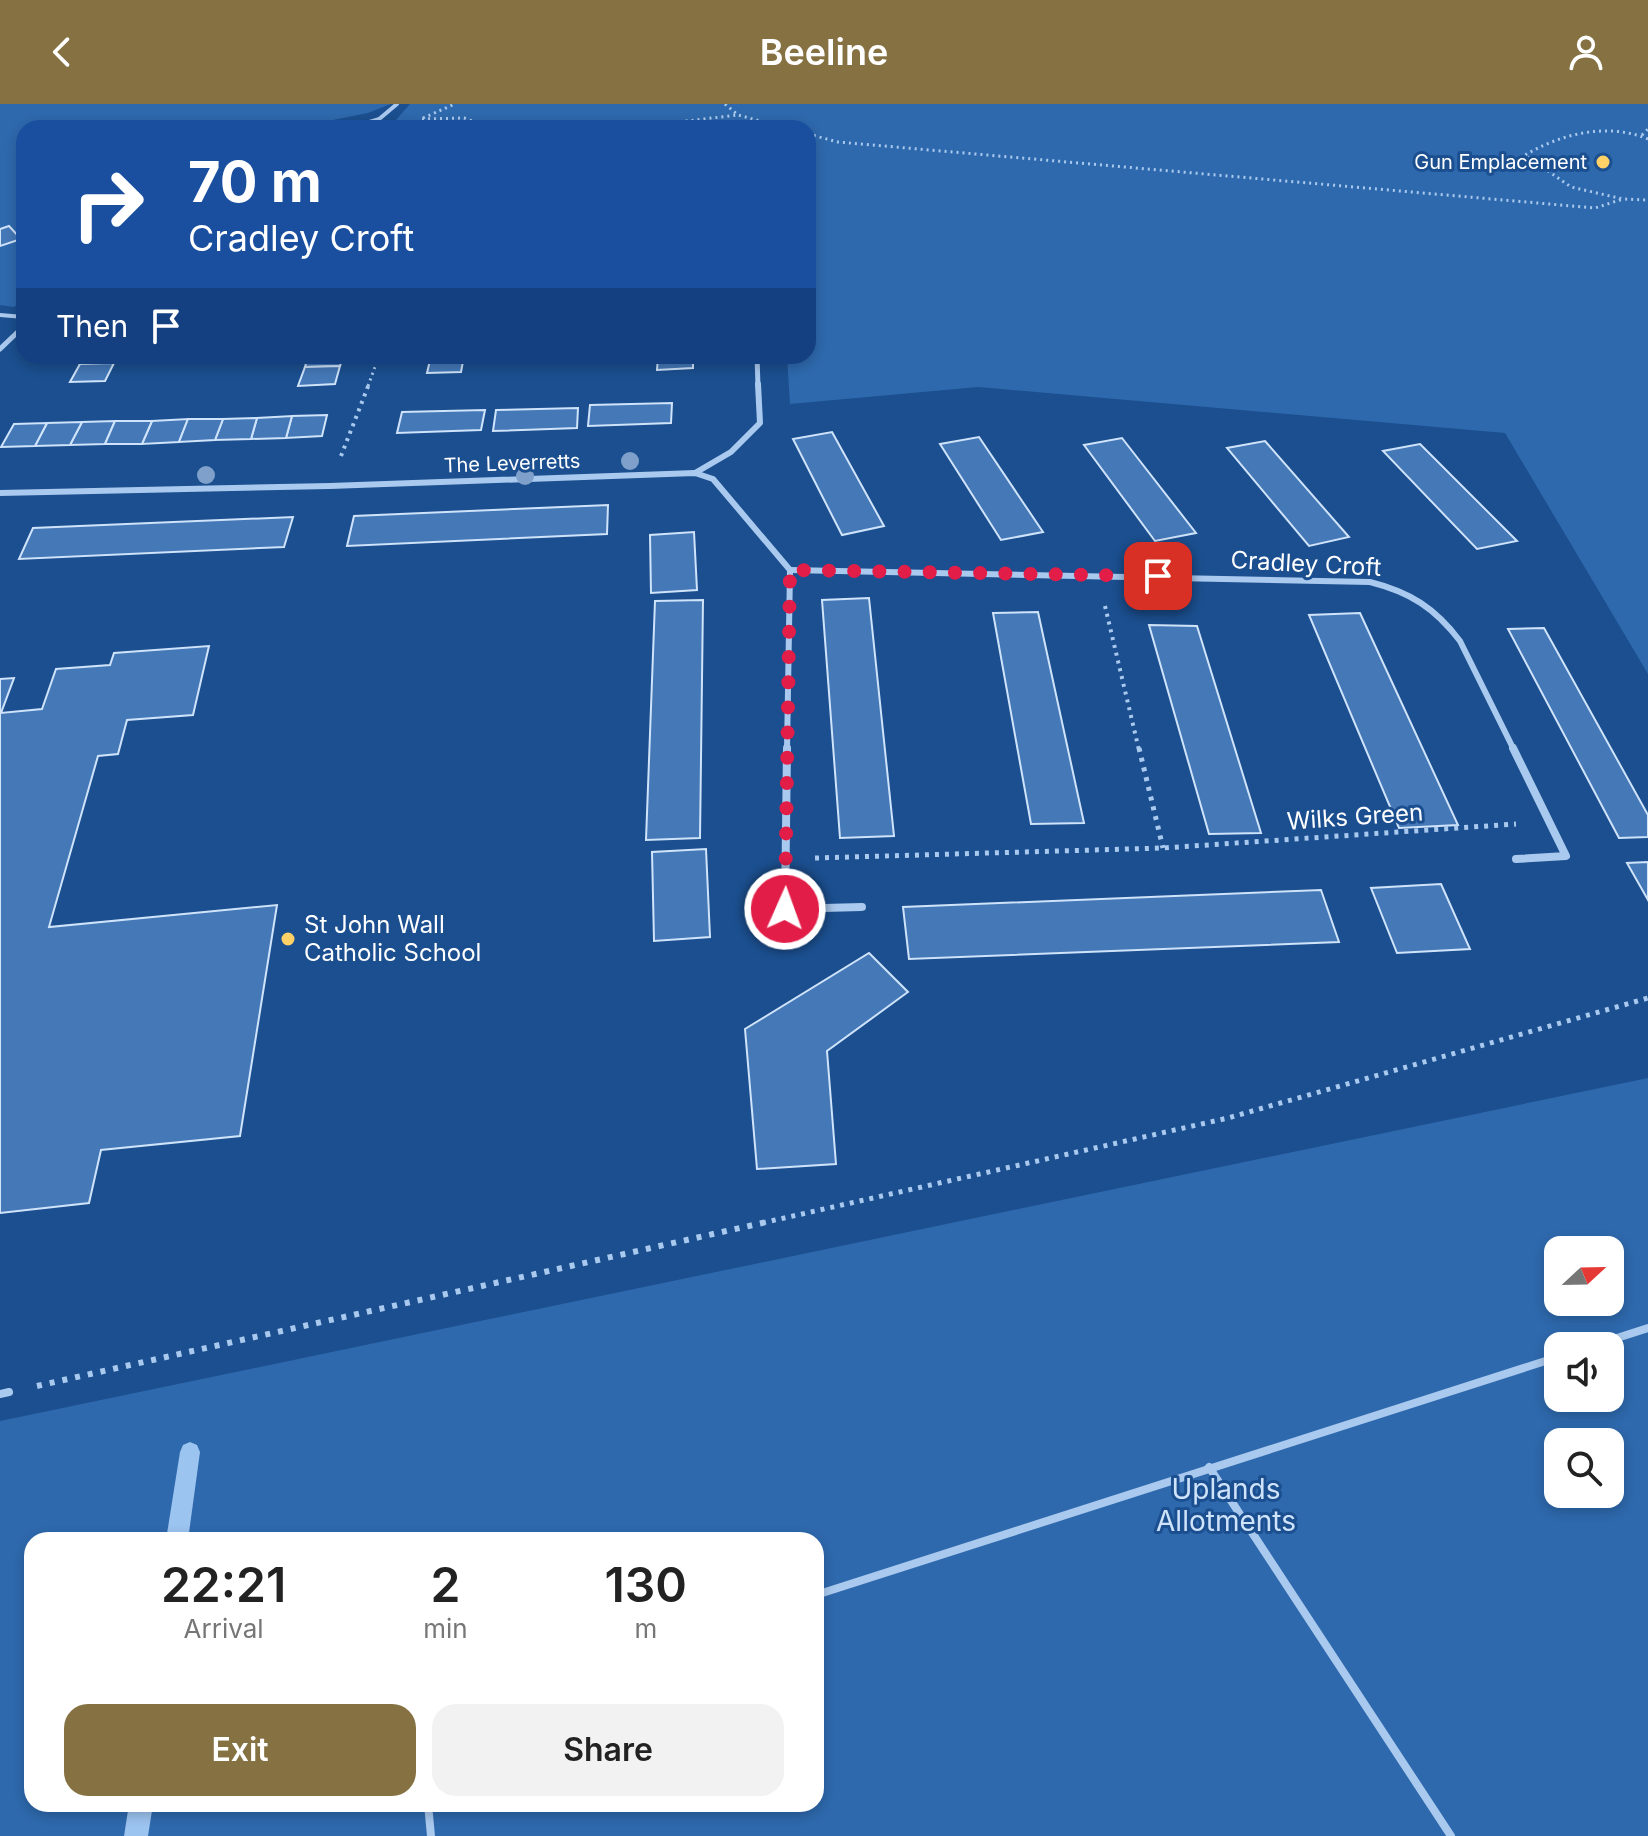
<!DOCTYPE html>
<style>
body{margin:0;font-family:Inter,sans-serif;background:#f2f2f2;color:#222;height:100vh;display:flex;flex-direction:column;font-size:30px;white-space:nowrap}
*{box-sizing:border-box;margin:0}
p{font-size:26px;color:#767676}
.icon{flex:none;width:44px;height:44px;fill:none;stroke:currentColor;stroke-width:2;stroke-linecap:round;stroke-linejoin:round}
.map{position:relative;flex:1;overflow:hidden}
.sheet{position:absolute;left:24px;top:1428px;width:800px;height:280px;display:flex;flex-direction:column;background:#fff;border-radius:24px;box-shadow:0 4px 12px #0003}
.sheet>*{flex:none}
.top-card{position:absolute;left:16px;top:16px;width:800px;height:244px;border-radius:24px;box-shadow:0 4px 12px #0003;background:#1a4fa0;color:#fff;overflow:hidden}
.needle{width:52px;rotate:68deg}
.fabs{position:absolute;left:1544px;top:1132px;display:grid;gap:16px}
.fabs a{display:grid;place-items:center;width:80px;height:80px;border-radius:16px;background:#fff;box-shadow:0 4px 12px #0003;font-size:40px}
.pin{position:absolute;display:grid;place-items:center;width:68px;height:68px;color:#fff;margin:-34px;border-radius:16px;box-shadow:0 4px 12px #0006}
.me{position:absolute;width:88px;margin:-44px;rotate:2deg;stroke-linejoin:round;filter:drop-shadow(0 0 6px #0008)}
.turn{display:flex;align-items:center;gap:28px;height:168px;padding:0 40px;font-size:36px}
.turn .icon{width:104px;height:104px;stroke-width:2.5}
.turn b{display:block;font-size:56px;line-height:68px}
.then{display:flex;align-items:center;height:76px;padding:0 40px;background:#0003;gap:16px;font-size:30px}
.eta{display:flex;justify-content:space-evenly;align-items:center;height:136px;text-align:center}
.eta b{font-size:48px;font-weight:600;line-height:56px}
.primary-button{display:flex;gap:16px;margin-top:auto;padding:16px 40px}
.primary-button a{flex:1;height:92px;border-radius:24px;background:#857141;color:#fff;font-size:32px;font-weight:600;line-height:92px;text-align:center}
.primary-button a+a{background:#f2f2f2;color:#222}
header{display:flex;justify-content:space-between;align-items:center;height:104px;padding:0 40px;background:#857141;color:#fff;font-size:36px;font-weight:600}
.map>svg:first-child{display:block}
.green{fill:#2e69ad;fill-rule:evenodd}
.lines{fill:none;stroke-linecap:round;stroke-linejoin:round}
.stream{fill:#9cc4f0;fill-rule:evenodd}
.building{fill:#4478b7;stroke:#cfe3fa;stroke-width:2}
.path-far3{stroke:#a9c9ee;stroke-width:3;stroke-dasharray:2 4;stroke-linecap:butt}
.path-far2{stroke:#a9c9ee;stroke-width:4;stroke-dasharray:3 5;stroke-linecap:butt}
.path-far1{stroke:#a9c9ee;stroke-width:5;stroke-dasharray:4 6;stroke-linecap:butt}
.path{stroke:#a9c9ee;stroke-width:6;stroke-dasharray:5 8;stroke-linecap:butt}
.lane-far1{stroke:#a9c9ee;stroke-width:4}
.lane{stroke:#a9c9ee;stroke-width:8}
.street-far2{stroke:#a9c9ee;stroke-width:5}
.street-far1{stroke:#a9c9ee;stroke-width:6}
.street{stroke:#a9c9ee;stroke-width:8}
.tree{fill:#7ea0ca}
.route{stroke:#e11d48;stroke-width:14;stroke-dasharray:0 25.2}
.poi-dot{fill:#ffd166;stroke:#1b4f8f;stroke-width:3}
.labels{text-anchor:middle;stroke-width:6;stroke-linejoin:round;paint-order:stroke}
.far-poi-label{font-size:20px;fill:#fff;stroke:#1b4f8f;text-anchor:end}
.far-street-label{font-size:20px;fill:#fff;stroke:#1b4f8f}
.street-label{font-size:24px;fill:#fff;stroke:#1b4f8f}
.poi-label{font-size:24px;fill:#fff;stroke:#1b4f8f;text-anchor:start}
.near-park-label{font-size:28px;fill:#cfe3fa;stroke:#1b4f8f}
</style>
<header><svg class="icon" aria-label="back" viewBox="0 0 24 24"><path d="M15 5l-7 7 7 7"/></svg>Beeline<svg class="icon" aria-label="person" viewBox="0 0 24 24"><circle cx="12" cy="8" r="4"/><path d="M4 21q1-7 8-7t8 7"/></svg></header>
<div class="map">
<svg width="1648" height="1732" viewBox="0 0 1648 1732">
<rect width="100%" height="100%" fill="#1b4f8f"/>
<!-- green -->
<g class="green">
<path d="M0 0H391L368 9 293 24H24V196L14 203 0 201Z"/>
<path d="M410 0H1648V570L1505 329 978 283 790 300 787 252H808V24H389Z"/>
<path d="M1648 974V1732H0V1317ZM1558 1146H1610V1198H1558ZM1558 1242H1610V1294H1558ZM1558 1338H1610V1390H1558ZM32 1436H816V1700H32Z"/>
</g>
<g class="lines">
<!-- stream -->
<g class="stream">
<path d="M190 1338 197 1341 200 1348 188 1436H166L180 1348 183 1341Z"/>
<path d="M129 1700H153L148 1732H124Z"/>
</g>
</g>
<!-- building -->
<g class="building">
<path d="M9 122 21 135 0 142V125Z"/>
<path d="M84 252H117L114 259 80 260Z"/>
<path d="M308 252H343L340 262 305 263Z"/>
<path d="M431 252H464L461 268 427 269Z"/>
<path d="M658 252H693V264L657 266Z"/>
<path d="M114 259 105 277 70 278 80 260Z"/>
<path d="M340 262 335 280 298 282 305 263Z"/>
<path d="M672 299 671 319 588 322 590 301Z"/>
<path d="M578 304 577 324 493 327 496 306Z"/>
<path d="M485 306 481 326 397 329 402 308Z"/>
<path d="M327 311 322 332 286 334 292 312Z"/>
<path d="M292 312 286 334 251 335 257 314Z"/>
<path d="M257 314 251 335 215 336 223 315Z"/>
<path d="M188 315 179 338 142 340 152 317Z"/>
<path d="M188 315H223L215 336 179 338Z"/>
<path d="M115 317 105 340 70 341 82 318Z"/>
<path d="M115 317H152L142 340H105Z"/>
<path d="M82 318 70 341 35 342 47 319Z"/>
<path d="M47 319 35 342 1 343 14 320Z"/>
<path d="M832 328 884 422 842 431 793 335Z"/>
<path d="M979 333 1043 428 1001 436 940 340Z"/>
<path d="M1122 334 1196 429 1155 437 1084 341Z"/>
<path d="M1265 337 1349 433 1309 442 1227 344Z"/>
<path d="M1420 340 1517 437 1477 445 1383 347Z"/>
<path d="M608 401 607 430 347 442 354 412Z"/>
<path d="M293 413 284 443 19 455 33 424Z"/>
<path d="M694 428 697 486 651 489 650 431Z"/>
<path d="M869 494 894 732 840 734 822 496Z"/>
<path d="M703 496 700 734 646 736 655 497Z"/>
<path d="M1038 508 1084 719 1031 720 993 509Z"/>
<path d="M1360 509 1458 721 1399 724 1309 511Z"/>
<path d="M1149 521 1197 522 1261 729 1209 730Z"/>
<path d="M1544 524 1648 711V733L1619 734 1508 525Z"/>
<path d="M209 542 193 611 127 616 118 650 98 652 49 823 277 801 240 1032 101 1046 89 1099 0 1109V575L14 574 1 609 42 605 56 565 110 561 114 549Z"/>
<path d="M706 745 710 833 654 837 652 748Z"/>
<path d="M1648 758V796L1627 759Z"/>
<path d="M1441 780 1470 845 1397 849 1371 784Z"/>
<path d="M1321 786 1339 838 909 855 903 803Z"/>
<path d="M869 849 908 888 827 947 836 1060 757 1065 745 925Z"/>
</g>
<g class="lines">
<!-- path-far3 -->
<g class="path-far3">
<path d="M725 0 738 11 786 24"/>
<path d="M423 14 455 0"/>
<path d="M422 15 464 14 483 21 586 18 611 24"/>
<path d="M626 24 738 11"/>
<path d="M808 30 838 38 1595 104 1623 95"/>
<path d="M1642 31 1648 25"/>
<path d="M1648 35C1607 18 1561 30 1525 51L1571 83 1623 95 1648 96"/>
<path d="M368 282 379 252"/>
</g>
<!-- path-far2 -->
<g class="path-far2">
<path d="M341 352 369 280"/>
<path d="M1105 502 1139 646"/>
</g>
<!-- path-far1 -->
<g class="path-far1">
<path d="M1139 644 1163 744"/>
<path d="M815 754 1163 744 1516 720"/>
<path d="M762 1119 1228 1014 1648 894"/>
</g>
<!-- path -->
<path class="path" d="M37 1282 771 1117"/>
<!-- lane-far1 -->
<g class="lane-far1">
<path d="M378 16 397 0"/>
<path d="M0 211 24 213"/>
</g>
<!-- lane -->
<g class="lane">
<path d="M1592 1242 1648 1224"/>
<path d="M0 1290 9 1288"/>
<path d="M1209 1363 1451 1732"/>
<path d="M816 1491 1558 1253"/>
<path d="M428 1700 431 1732"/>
</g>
<!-- street-far2 -->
<g class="street-far2">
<path d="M351 24 378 16"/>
<path d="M0 245 24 222"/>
<path d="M757 252 758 282"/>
</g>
<!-- street-far1 -->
<g class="street-far1">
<path d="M695 369 731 348 760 319 758 280"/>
<path d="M0 389 330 382 695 369 713 375 790 466 787 646"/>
<path d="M790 466 1370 478C1410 488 1435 504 1460 537L1514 646"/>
</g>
<!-- street -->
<g class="street">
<path d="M787 644 785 805 862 803"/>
<path d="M1513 644 1566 752 1516 755"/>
</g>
</g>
<!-- trees -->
<g class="tree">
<circle cx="630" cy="357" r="9"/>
<circle cx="206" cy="371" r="9"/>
<circle cx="525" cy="372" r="9"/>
</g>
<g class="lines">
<!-- route -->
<path class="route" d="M785 805 790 466 1158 472"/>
</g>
<!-- markers -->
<g class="poi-dot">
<circle cx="1603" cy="58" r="8"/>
<circle cx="288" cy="835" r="8"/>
</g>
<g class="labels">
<!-- far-poi labels -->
<g class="far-poi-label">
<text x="1587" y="65">Gun Emplacement</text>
</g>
<!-- far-street labels -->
<g class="far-street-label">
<text transform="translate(512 359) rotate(-2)" y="7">The Leverretts</text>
</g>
<!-- street labels -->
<g class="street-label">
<text transform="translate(1306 460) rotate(3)" y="8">Cradley Croft</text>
<text transform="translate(1355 713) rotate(-4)" y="8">Wilks Green</text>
</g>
<!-- poi labels -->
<g class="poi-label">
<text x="304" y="829">St John Wall<tspan x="304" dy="28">Catholic School</tspan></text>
</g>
<!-- near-park labels -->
<g class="near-park-label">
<text x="1226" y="1395">Uplands<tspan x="1226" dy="32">Allotments</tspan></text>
</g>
</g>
</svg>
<div class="fabs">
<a><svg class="needle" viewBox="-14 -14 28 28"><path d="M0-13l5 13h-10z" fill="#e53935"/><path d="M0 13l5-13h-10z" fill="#767676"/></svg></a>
<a><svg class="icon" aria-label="sound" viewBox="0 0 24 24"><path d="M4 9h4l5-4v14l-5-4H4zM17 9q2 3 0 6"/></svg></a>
<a><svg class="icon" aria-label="search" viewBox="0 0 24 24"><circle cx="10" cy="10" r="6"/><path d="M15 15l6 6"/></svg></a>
</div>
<div class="pin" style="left:1158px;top:472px;background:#d93025"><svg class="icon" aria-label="arrive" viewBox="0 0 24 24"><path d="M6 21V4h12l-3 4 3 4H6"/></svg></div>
<svg class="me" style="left:785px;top:805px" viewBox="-20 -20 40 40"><circle r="17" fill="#e11d48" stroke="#fff" stroke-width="3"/><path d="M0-11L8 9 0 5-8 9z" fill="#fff"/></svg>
<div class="top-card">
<div class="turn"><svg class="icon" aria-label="right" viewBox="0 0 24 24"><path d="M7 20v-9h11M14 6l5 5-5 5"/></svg><div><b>70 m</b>Cradley Croft</div></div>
<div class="then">Then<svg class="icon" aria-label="arrive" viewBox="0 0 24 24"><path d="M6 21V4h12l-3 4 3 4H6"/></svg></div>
</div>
<section class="sheet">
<div class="eta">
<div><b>22:21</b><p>Arrival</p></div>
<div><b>2</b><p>min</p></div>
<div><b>130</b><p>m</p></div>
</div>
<div class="primary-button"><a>Exit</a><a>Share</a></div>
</section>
</div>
